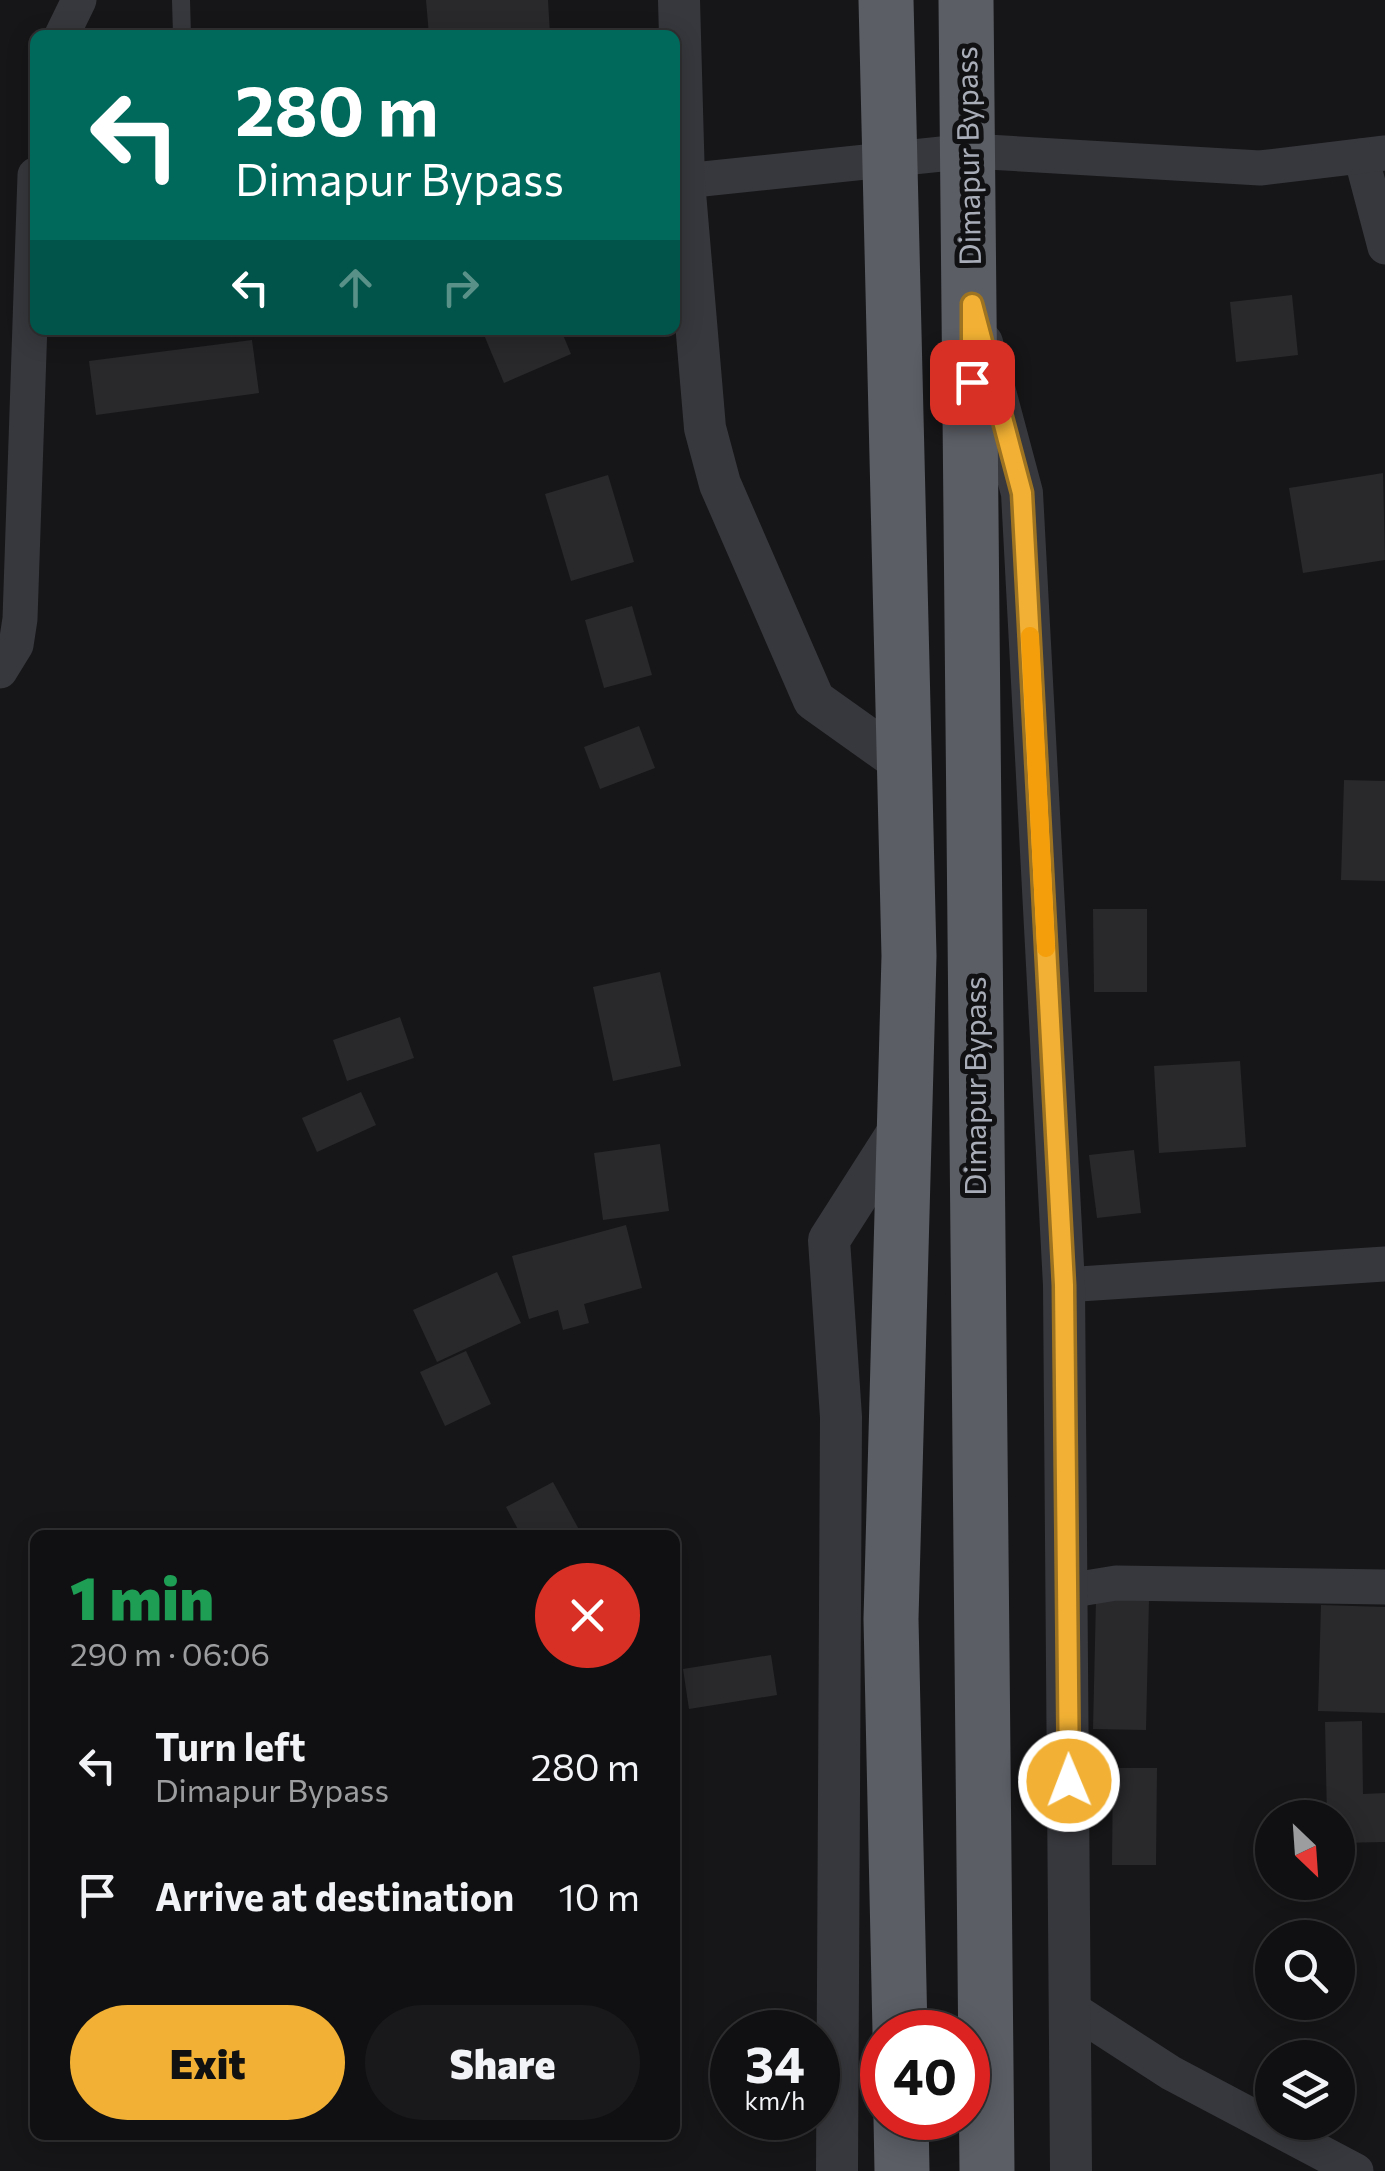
<!DOCTYPE html>
<meta charset="utf-8">
<style>
body{margin:0;font-family:Commissioner,sans-serif;background:#19191b;color:#f1f3f6;height:100vh;display:flex;flex-direction:column;font-size:38px;white-space:nowrap}
*{box-sizing:border-box;margin:0}
p{font-size:32px;color:#9c9d9f}
.icon{flex:none;width:55px;height:55px;fill:none;stroke:currentColor;stroke-width:2;stroke-linecap:round;stroke-linejoin:round}
.map{position:relative;flex:1;overflow:hidden}
.panel{position:absolute;left:30px;top:1530px;width:650px;height:610px;display:flex;flex-direction:column;background:#101012;border-radius:15px;box-shadow:0 5px 25px #0003,0 0 0 2px #303032}
.panel>*{flex:none}
.guide{position:absolute;left:30px;top:30px;width:650px;height:305px;border-radius:15px;box-shadow:0 5px 25px #0003,0 0 0 2px #303032;background:#00695c;color:#fff;overflow:hidden}
.needle{width:65px;rotate:155deg}
.fabs{position:absolute;left:1255px;top:1800px;display:grid;gap:20px}
.fabs a{display:grid;place-items:center;width:100px;height:100px;border-radius:50%;background:#101012;box-shadow:0 5px 25px #0003,0 0 0 2px #303032;font-size:50px}
.speed{position:absolute;left:710px;top:2010px;display:flex;gap:20px;font-size:50px;font-weight:700;text-align:center}
.speed>*{display:grid;place-content:center;width:130px;height:130px;border-radius:50%;background:#101012;box-shadow:0 5px 25px #0003,0 0 0 2px #303032;line-height:1}
.speed small{font-size:25px;font-weight:400}
.speed .limit{border:15px solid #d22;background:#fff;color:#111}
.pin{position:absolute;display:grid;place-items:center;width:85px;height:85px;color:#fff;margin:-42px;border-radius:20px;box-shadow:0 5px 15px #0006}
.me{position:absolute;width:110px;margin:-55px;rotate:359deg;stroke-linejoin:round;filter:drop-shadow(0 0 8px #0008)}
.turn{display:flex;align-items:center;gap:35px;height:210px;padding:0 40px;font-size:45px}
.turn .icon{width:130px;height:130px;stroke-width:2.5}
.turn b{display:block;font-size:70px;line-height:85px}
.lanes{display:flex;align-items:center;height:95px;padding:0 40px;background:#0003;justify-content:center;gap:50px;direction:ltr}
.lanes .off{opacity:.35}
.round{display:grid;place-items:center;flex:none;width:105px;height:105px;border-radius:52px;background:#19191b}
.overview{display:flex;align-items:center;justify-content:space-between;height:170px;padding:0 40px}
h1{font-size:60px;font-weight:800;line-height:75px;color:#1e9e55}
.button{display:flex;gap:20px;margin-top:auto;padding:20px 40px}
.button a{flex:1;height:115px;border-radius:60px;background:#f2b134;color:#111;font-size:40px;font-weight:800;line-height:115px;text-align:center}
.button a+a{background:#19191b;color:#f1f3f6}
ul{padding:0;list-style:none}
li{display:flex;align-items:center;gap:30px;height:130px;padding:0 40px}
li div{flex:1}
li b{display:block;font-size:38px}
li em{font-style:normal}
.map>svg:first-child{display:block}
.building{fill:#29292c}
.lines{fill:none;stroke-linecap:round;stroke-linejoin:round}
.service{stroke:#37383d;stroke-width:18}
.minor{stroke:#37383d;stroke-width:35}
.tertiary{stroke:#37383d;stroke-width:42}
.trunk{stroke:#5b5e65;stroke-width:55}
.route-casing{stroke:#9d7322;stroke-width:25}
.route{stroke:#f2b134;stroke-width:18}
.slow{stroke:#f59e0b;stroke-width:18}
.labels{text-anchor:middle;stroke-width:10;stroke-linejoin:round;paint-order:stroke}
.street-label{font-size:30px;fill:#a8adb8;stroke:#111113}
</style>
<div class="map">
<svg width="1385" height="2171" viewBox="0 0 1385 2171">
<rect width="100%" height="100%" fill="#161618"/>
<!-- building -->
<g class="building">
<path d="M426 0H548L550 35H429Z"/>
<path d="M1292 295 1298 355 1236 362 1230 302Z"/>
<path d="M482 330H561L571 354 504 383Z"/>
<path d="M252 340 259 393 96 415 89 361Z"/>
<path d="M1383 473 1385 560 1303 573 1289 488Z"/>
<path d="M608 475 634 562 571 581 545 494Z"/>
<path d="M632 606 652 675 604 688 585 620Z"/>
<path d="M639 726 655 768 600 789 584 747Z"/>
<path d="M1344 780 1385 781V881L1341 880Z"/>
<path d="M1093 909H1147V992H1094Z"/>
<path d="M660 972 681 1066 613 1081 593 987Z"/>
<path d="M400 1017 414 1058 347 1081 333 1040Z"/>
<path d="M1240 1061 1246 1147 1159 1153 1154 1066Z"/>
<path d="M361 1092 376 1125 317 1152 302 1118Z"/>
<path d="M660 1144 669 1211 603 1220 594 1153Z"/>
<path d="M1134 1150 1141 1213 1097 1218 1089 1155Z"/>
<path d="M626 1225 642 1288 584 1304 589 1323 563 1330 558 1310 529 1319 512 1256Z"/>
<path d="M497 1272 521 1323 437 1362 413 1310Z"/>
<path d="M466 1351 491 1404 445 1426 420 1372Z"/>
<path d="M553 1482 582 1535H521L506 1507Z"/>
<path d="M1096 1599H1149L1146 1730 1093 1729Z"/>
<path d="M1321 1605 1385 1607V1713L1318 1711Z"/>
<path d="M771 1655 777 1695 689 1709 683 1669Z"/>
<path d="M1362 1721 1363 1794 1385 1793V1842L1338 1843V1818H1327L1325 1722Z"/>
<path d="M1113 1768H1157L1156 1865H1112Z"/>
</g>
<g class="lines">
<!-- service -->
<path class="service" d="M181 0 182 35"/>
<!-- minor -->
<g class="minor">
<path d="M62 35 79 0"/>
<path d="M1361 156 1385 247"/>
<path d="M684 181 970 151 1260 168 1385 153"/>
<path d="M0 671 16 645 20 619 35 175"/>
<path d="M1064 1285 1385 1264"/>
<path d="M1067 1591 1116 1583 1385 1587"/>
<path d="M1072 2009 1171 2073 1356 2171"/>
</g>
<!-- tertiary -->
<g class="tertiary">
<path d="M679 0 684 181 705 428 720 484 814 700 904 764"/>
<path d="M982 343 1022 493 1064 1285 1071 2171"/>
<path d="M837 2171 841 1417 829 1240 905 1121"/>
</g>
<!-- trunk -->
<g class="trunk">
<path d="M886 0 909 956 891 1619 900 2032"/>
<path d="M966 0 987 2171"/>
<path d="M901 2118 902 2171"/>
</g>
</g>
<g class="lines">
<defs>
<path id="route" d="M972 382V304L1022 493 1064 1285 1069 1781"/>
</defs>
<!-- route casing -->
<use href="#route" class="route-casing"/>
<!-- route -->
<use href="#route" class="route"/>
<!-- slow -->
<path class="slow" d="M1030 636 1046 948"/>
</g>
<g class="labels">
<!-- street labels -->
<g class="street-label">
<text transform="translate(969 156) rotate(-91)" y="10">Dimapur Bypass</text>
<text transform="translate(976 1086) rotate(-90)" y="10">Dimapur Bypass</text>
</g>
</g>
</svg>
<div class="fabs">
<a><svg class="needle" viewBox="-14 -14 28 28"><path d="M0-13l5 13h-10z" fill="#e53935"/><path d="M0 13l5-13h-10z" fill="#9c9d9f"/></svg></a>
<a><svg class="icon" aria-label="search" viewBox="0 0 24 24"><circle cx="10" cy="10" r="6"/><path d="M15 15l6 6"/></svg></a>
<a><svg class="icon" aria-label="layers" viewBox="0 0 24 24"><path d="M12 4l9 5-9 5-9-5zM3 14l9 5 9-5"/></svg></a>
</div>
<div class="speed"><div>34<small>km/h</small></div><div class="limit">40</div></div>
<div class="pin" style="left:972px;top:382px;background:#d93025"><svg class="icon" aria-label="arrive" viewBox="0 0 24 24"><path d="M6 21V4h12l-3 4 3 4H6"/></svg></div>
<svg class="me" style="left:1069px;top:1781px" viewBox="-20 -20 40 40"><circle r="17" fill="#f2b134" stroke="#fff" stroke-width="3"/><path d="M0-11L8 9 0 5-8 9z" fill="#fff"/></svg>
<div class="guide">
<div class="turn"><svg class="icon" aria-label="left" viewBox="0 0 24 24"><path d="M17 20v-9H6M10 6l-5 5 5 5"/></svg><div><b>280 m</b>Dimapur Bypass</div></div>
<div class="lanes"><svg class="icon" aria-label="left" viewBox="0 0 24 24"><path d="M17 20v-9H6M10 6l-5 5 5 5"/></svg><svg class="icon off" aria-label="ahead" viewBox="0 0 24 24"><path d="M12 20V5M6 11l6-6 6 6"/></svg><svg class="icon off" aria-label="right" viewBox="0 0 24 24"><path d="M7 20v-9h11M14 6l5 5-5 5"/></svg></div>
</div>
<section class="panel">
<div class="overview"><div><h1>1 min</h1><p>290 m · 06:06</p></div><a class="round" style="background:#d93025;color:#fff"><svg class="icon" aria-label="close" viewBox="0 0 24 24"><path d="M6 6l12 12M18 6L6 18"/></svg></a></div>
<ul>
<li><svg class="icon" aria-label="left" viewBox="0 0 24 24"><path d="M17 20v-9H6M10 6l-5 5 5 5"/></svg><div><b>Turn left</b><p>Dimapur Bypass</p></div><em>280 m</em></li>
<li><svg class="icon" aria-label="arrive" viewBox="0 0 24 24"><path d="M6 21V4h12l-3 4 3 4H6"/></svg><div><b>Arrive at destination</b></div><em>10 m</em></li>
</ul>
<div class="button"><a>Exit</a><a>Share</a></div>
</section>
</div>
